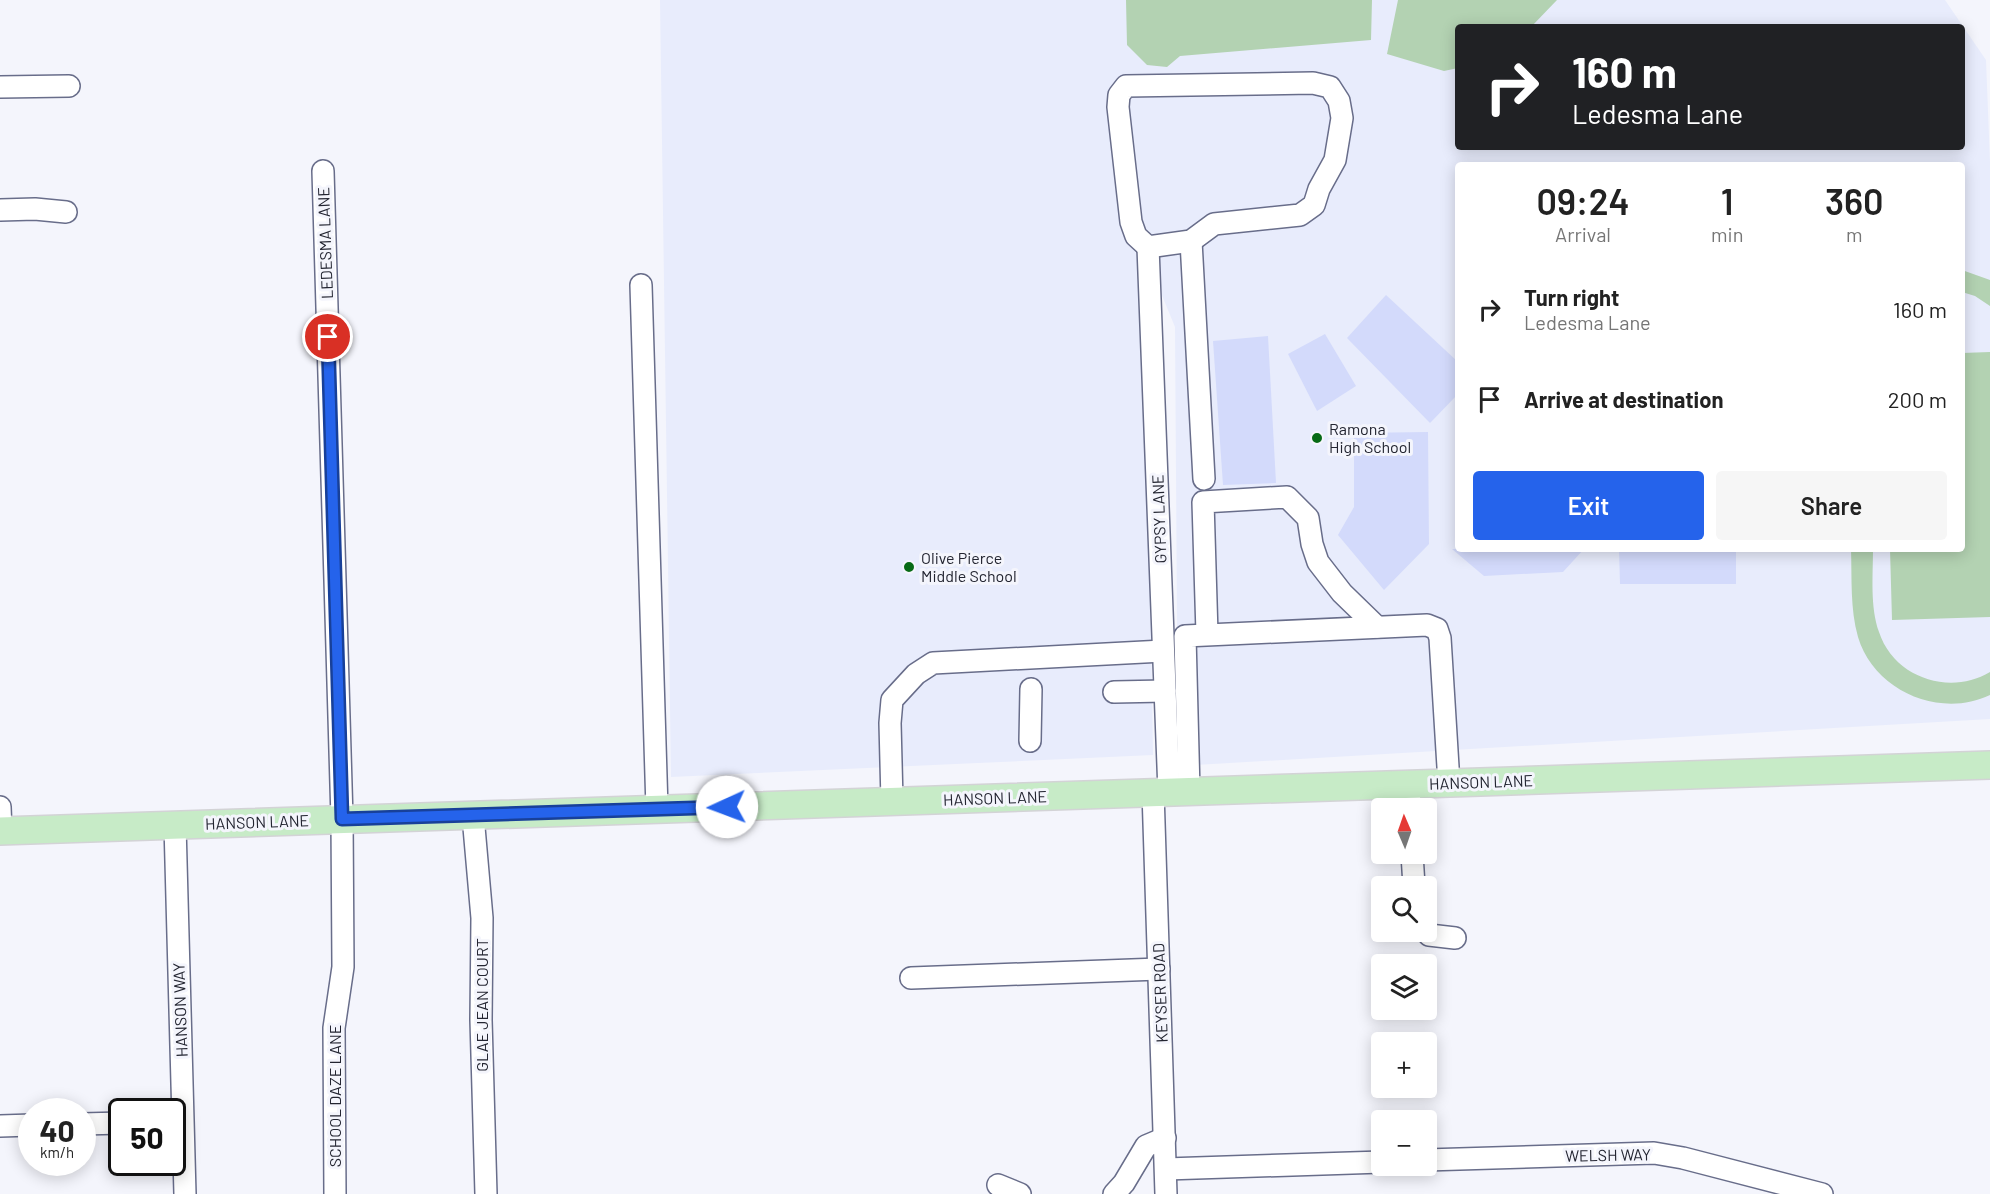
<!DOCTYPE html>
<meta charset="utf-8">
<style>
body{margin:0;font-family:Barlow,sans-serif;background:#f6f6f6;color:#222;height:100vh;display:flex;flex-direction:column;font-size:22px;white-space:nowrap}
*{box-sizing:border-box;margin:0}
p{font-size:20px;color:#767676}
.icon{flex:none;width:33px;height:33px;fill:none;stroke:currentColor;stroke-width:2;stroke-linecap:round;stroke-linejoin:round}
.map{position:relative;flex:1;overflow:hidden}
.details{position:absolute;left:1455px;top:162px;width:510px;height:390px;display:flex;flex-direction:column;background:#fff;border-radius:6px;box-shadow:0 3px 15px #0003}
.details>*{flex:none}
.hud{position:absolute;left:1455px;top:24px;width:510px;height:126px;border-radius:6px;box-shadow:0 3px 15px #0003;background:#202124;color:#fff;overflow:hidden}
.needle{width:39px;rotate:358deg}
.fabs{position:absolute;left:1371px;top:798px;display:grid;gap:12px}
.fabs a{display:grid;place-items:center;width:66px;height:66px;border-radius:6px;background:#fff;box-shadow:0 3px 15px #0003;font-size:30px}
.speed{position:absolute;left:18px;top:1098px;display:flex;gap:12px;font-size:30px;font-weight:700;text-align:center}
.speed>*{display:grid;place-content:center;width:78px;height:78px;border-radius:50%;background:#fff;box-shadow:0 3px 15px #0003;line-height:1}
.speed small{font-size:15px;font-weight:400}
.speed .limit{border:3px solid #111;border-radius:9px;background:#fff;color:#111}
.pin{position:absolute;display:grid;place-items:center;width:51px;height:51px;color:#fff;margin:-26px;border:3px solid #fff;border-radius:50%;box-shadow:0 2px 6px #0007}
.me{position:absolute;width:66px;margin:-33px;rotate:268deg;stroke-linejoin:round;filter:drop-shadow(0 0 4px #0008)}
.turn{display:flex;align-items:center;gap:21px;height:126px;padding:0 18px;font-size:27px}
.turn .icon{width:78px;height:78px;stroke-width:2.5}
.turn b{display:block;font-size:42px;line-height:51px}
.eta{display:flex;justify-content:space-evenly;align-items:center;height:102px;text-align:center}
.eta b{font-size:36px;font-weight:600;line-height:42px}
.primary-button{display:flex;gap:12px;margin-top:auto;padding:12px 18px}
.primary-button a{flex:1;height:69px;border-radius:6px;background:#2563eb;color:#fff;font-size:24px;font-weight:600;line-height:69px;text-align:center}
.primary-button a+a{background:#f6f6f6;color:#222}
ul{padding:0;list-style:none}
li{display:flex;align-items:center;gap:18px;height:90px;padding:0 18px}
li div{flex:1}
li b{display:block;font-size:22px}
li em{font-style:normal}
.map>svg:first-child{display:block}
.built{fill:#e8ecfc;fill-rule:evenodd}
.green{fill:#b3d2b2}
.building{fill:#d3dafb}
.lines{fill:none;stroke-linecap:round;stroke-linejoin:round}
.minor-casing{stroke:#686d8a;stroke-width:24}
.major-casing{stroke:#d3d3d6;stroke-width:30}
.minor{stroke:#fff;stroke-width:21}
.major{stroke:#c7ebc7;stroke-width:27}
.route-casing{stroke:#184099;stroke-width:15}
.route{stroke:#2563eb;stroke-width:10}
.poi-dot{fill:#076a15;stroke:#f4f5fc;stroke-width:2}
.labels{text-anchor:middle;stroke-width:6;stroke-linejoin:round;paint-order:stroke}
.street-label{font-size:16px;fill:#232531;stroke:#f4f5fc}
.poi-label{font-size:16px;fill:#232531;stroke:#f4f5fc;text-anchor:start}
</style>
<div class="map">
<svg width="1990" height="1194" viewBox="0 0 1990 1194">
<rect width="100%" height="100%" fill="#f4f5fc"/>
<!-- built -->
<path class="built" d="M660 0H1945L1986 60 1990 162V719L1178 766 1175 327 1154 276 1147 379 1153 755 671 777ZM1458 27H1962V147H1458ZM1458 165H1962V549H1458Z"/>
<!-- green -->
<g class="green">
<path d="M1126 0H1372L1371 40 1180 56 1167 67 1147 65 1127 45Z"/>
<path d="M1398 0H1557L1531 27H1458V68L1444 71 1387 54Z"/>
<path d="M1962 270 1990 280V306L1975 296 1962 292Z"/>
<path d="M1990 352V617L1892 620 1890 549H1962V353Z"/>
<path d="M1851 549H1873C1873 576 1870 607 1879 632 1894 678 1950 696 1990 672V695C1940 719 1874 691 1858 637 1850 609 1852 578 1851 549Z"/>
</g>
<!-- building -->
<g class="building">
<path d="M1386 295 1458 362V394L1430 423 1347 338Z"/>
<path d="M1325 334 1356 386 1317 411 1288 354Z"/>
<path d="M1268 336 1276 483 1223 485 1213 341Z"/>
<path d="M1428 432 1429 544 1384 590 1338 535 1354 507V433Z"/>
<path d="M1452 549H1584L1563 572 1484 576Z"/>
<path d="M1619 549H1736V584H1620Z"/>
</g>
<g class="lines">
<defs>
<g id="minor">
<path d="M1313 83 1330 87 1339 101 1342 118 1335 160 1319 189 1314 205 1300 215 1214 224 1191 241 1148 247 1136 236 1131 222 1118 107 1119 95 1126 86Z"/>
<path d="M0 87 69 86"/>
<path d="M323 171 342 819 343 967 334 1028 335 1194"/>
<path d="M0 210 35 209 66 212"/>
<path d="M1191 241 1204 479"/>
<path d="M1148 247 1169 792"/>
<path d="M641 285 657 809"/>
<path d="M1207 634 1203 502 1287 497 1308 518 1312 544 1318 562 1342 593 1377 627"/>
<path d="M1114 692 1165 691"/>
<path d="M1030 741 1031 689"/>
<path d="M1409 784 1410 808"/>
<path d="M1189 791 1185 636 1427 625 1437 629 1440 638 1449 783"/>
<path d="M1153 792 1166 1194"/>
<path d="M892 801 890 723 892 700 916 674 933 663 1163 651"/>
<path d="M0 807 1 831"/>
<path d="M473 816 482 918 481 1020 486 1194"/>
<path d="M175 825 185 1194"/>
<path d="M1412 854 1414 886"/>
<path d="M1426 931 1429 935 1455 938"/>
<path d="M911 978 1159 969"/>
<path d="M82 1124 122 1123"/>
<path d="M0 1126 32 1125"/>
<path d="M1426 1160 1654 1153 1683 1158 1822 1194"/>
<path d="M1166 1169 1382 1162"/>
<path d="M998 1185 1020 1194"/>
<path d="M1114 1194 1124 1183 1146 1146 1165 1138"/>
</g>
<path id="major" d="M0 831 1990 765"/>
</defs>
<!-- minor casing -->
<use href="#minor" class="minor-casing"/>
<!-- major casing -->
<use href="#major" class="major-casing"/>
<!-- minor -->
<use href="#minor" class="minor"/>
<!-- major -->
<use href="#major" class="major"/>
</g>
<g class="lines">
<defs>
<path id="route" d="M328 337 342 819 727 807"/>
</defs>
<!-- route casing -->
<use href="#route" class="route-casing"/>
<!-- route -->
<use href="#route" class="route"/>
</g>
<!-- markers -->
<g class="poi-dot">
<circle cx="1317" cy="438" r="6"/>
<circle cx="909" cy="567" r="6"/>
</g>
<g class="labels">
<!-- street labels -->
<g class="street-label">
<text transform="translate(325 243) rotate(-92)" y="6">LEDESMA LANE</text>
<text transform="translate(1159 519) rotate(-92)" y="6">GYPSY LANE</text>
<text transform="translate(1481 782) rotate(-2)" y="6">HANSON LANE</text>
<text transform="translate(995 798) rotate(-2)" y="6">HANSON LANE</text>
<text transform="translate(257 822) rotate(-2)" y="6">HANSON LANE</text>
<text transform="translate(1160 993) rotate(-92)" y="6">KEYSER ROAD</text>
<text transform="translate(482 1005) rotate(-90)" y="6">GLAE JEAN COURT</text>
<text transform="translate(180 1010) rotate(-92)" y="6">HANSON WAY</text>
<text transform="translate(335 1096) rotate(-90)" y="6">SCHOOL DAZE LANE</text>
<text transform="translate(1608 1155) rotate(-1)" y="6">WELSH WAY</text>
</g>
<!-- poi labels -->
<g class="poi-label">
<text x="1329" y="435">Ramona<tspan x="1329" dy="18">High School</tspan></text>
<text x="921" y="564">Olive Pierce<tspan x="921" dy="18">Middle School</tspan></text>
</g>
</g>
</svg>
<div class="fabs">
<a><svg class="needle" viewBox="-14 -14 28 28"><path d="M0-13l5 13h-10z" fill="#e53935"/><path d="M0 13l5-13h-10z" fill="#767676"/></svg></a>
<a><svg class="icon" aria-label="search" viewBox="0 0 24 24"><circle cx="10" cy="10" r="6"/><path d="M15 15l6 6"/></svg></a>
<a><svg class="icon" aria-label="layers" viewBox="0 0 24 24"><path d="M12 4l9 5-9 5-9-5zM3 14l9 5 9-5"/></svg></a>
<a>+</a>
<a>−</a>
</div>
<div class="speed"><div>40<small>km/h</small></div><div class="limit">50</div></div>
<div class="pin" style="left:328px;top:337px;background:#d93025"><svg class="icon" aria-label="arrive" viewBox="0 0 24 24"><path d="M6 21V4h12l-3 4 3 4H6"/></svg></div>
<svg class="me" style="left:727px;top:807px" viewBox="-20 -20 40 40"><circle r="19" fill="#fff"/><path d="M0-13L10 11 0 6-10 11z" fill="#2563eb"/></svg>
<div class="hud">
<div class="turn"><svg class="icon" aria-label="right" viewBox="0 0 24 24"><path d="M7 20v-9h11M14 6l5 5-5 5"/></svg><div><b>160 m</b>Ledesma Lane</div></div>
</div>
<section class="details">
<div class="eta">
<div><b>09:24</b><p>Arrival</p></div>
<div><b>1</b><p>min</p></div>
<div><b>360</b><p>m</p></div>
</div>
<ul>
<li><svg class="icon" aria-label="right" viewBox="0 0 24 24"><path d="M7 20v-9h11M14 6l5 5-5 5"/></svg><div><b>Turn right</b><p>Ledesma Lane</p></div><em>160 m</em></li>
<li><svg class="icon" aria-label="arrive" viewBox="0 0 24 24"><path d="M6 21V4h12l-3 4 3 4H6"/></svg><div><b>Arrive at destination</b></div><em>200 m</em></li>
</ul>
<div class="primary-button"><a>Exit</a><a>Share</a></div>
</section>
</div>
